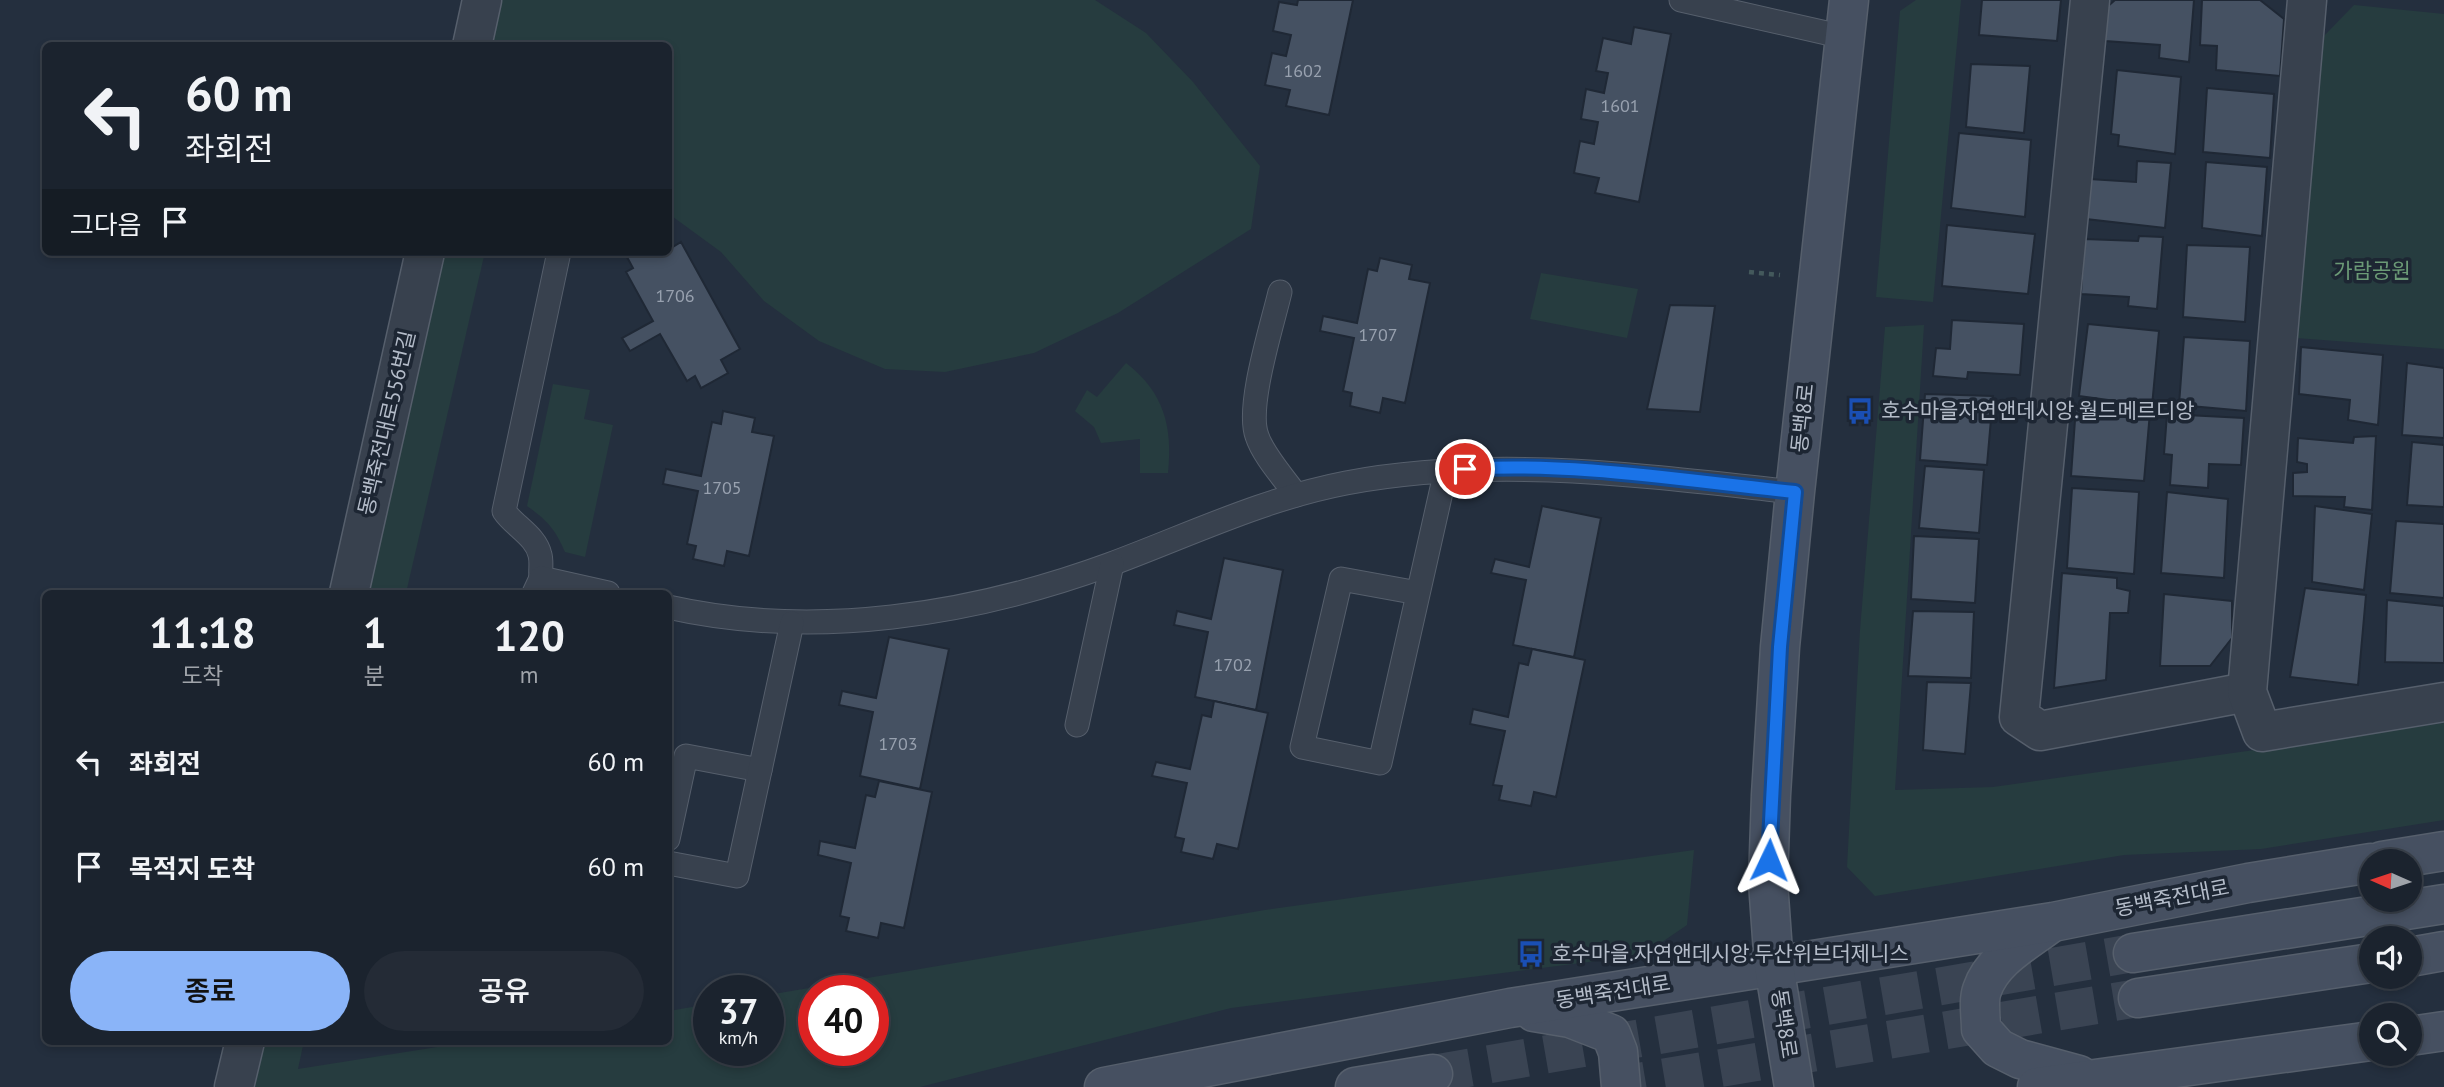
<!DOCTYPE html>
<html lang="ko">
<meta charset="utf-8">
<style>
body{margin:0;font-family:"PT Sans","Noto Sans KR",sans-serif;background:#242b36;color:#f1f3f6;height:100vh;display:flex;flex-direction:column;font-size:26px;white-space:nowrap}
*{box-sizing:border-box;margin:0}
p{font-size:23px;color:#a0a4aa}
.icon{flex:none;width:38px;height:38px;fill:none;stroke:currentColor;stroke-width:2;stroke-linecap:round;stroke-linejoin:round}
.map{position:relative;flex:1;overflow:hidden}
.details{position:absolute;left:42px;top:590px;width:630px;height:455px;display:flex;flex-direction:column;background:#1b232e;border-radius:10px;box-shadow:0 4px 10px #0003,0 0 0 2px #39404a}
.details>*{flex:none}
.top-card{position:absolute;left:42px;top:42px;width:630px;height:214px;border-radius:10px;box-shadow:0 4px 10px #0003,0 0 0 2px #39404a;background:#1b232e;color:#f1f3f6;overflow:hidden}
.needle{width:46px;rotate:273deg}
.buttons{position:absolute;left:2359px;top:849px;display:grid;gap:14px}
.buttons a{display:grid;place-items:center;width:63px;height:63px;border-radius:50%;background:#1b232e;box-shadow:0 4px 10px #0003,0 0 0 2px #39404a;font-size:35px}
.speed{position:absolute;left:693px;top:975px;display:flex;gap:14px;font-size:35px;font-weight:700;text-align:center}
.speed>*{display:grid;place-content:center;width:91px;height:91px;border-radius:50%;background:#1b232e;box-shadow:0 4px 10px #0003,0 0 0 2px #39404a;line-height:1}
.speed small{font-size:18px;font-weight:400}
.speed .limit{border:10px solid #d22;background:#fff;color:#111}
.pin{position:absolute;display:grid;place-items:center;width:60px;height:60px;color:#fff;margin:-30px;border:4px solid #fff;border-radius:50%;box-shadow:0 2px 7px #0007}
.me{position:absolute;width:77px;margin:-38px;rotate:2deg;stroke-linejoin:round;filter:drop-shadow(0 0 5px #0008)}
.turn{display:flex;align-items:center;gap:24px;height:147px;padding:0 28px;font-size:32px}
.turn .icon{width:91px;height:91px;stroke-width:2.5}
.turn b{display:block;font-size:49px;line-height:60px}
.then{display:flex;align-items:center;height:66px;padding:0 28px;background:#0003;gap:14px;font-size:26px}
.eta{display:flex;justify-content:space-evenly;align-items:center;height:119px;text-align:center}
.eta b{font-size:42px;font-weight:600;line-height:49px}
.action{display:flex;gap:14px;margin-top:auto;padding:14px 28px}
.action a{flex:1;height:80px;border-radius:42px;background:#8ab4f8;color:#111;font-size:28px;font-weight:600;line-height:80px;text-align:center}
.action a+a{background:#242b36;color:#f1f3f6}
ul{padding:0;list-style:none}
li{display:flex;align-items:center;gap:21px;height:105px;padding:0 28px}
li div{flex:1}
li b{display:block;font-size:26px}
li em{font-style:normal}
.map>svg:first-child{display:block}
.green{fill:#263c3f;fill-rule:evenodd}
.building{fill:#455162;stroke:#1f2835;stroke-width:2}
.lines{fill:none;stroke-linecap:round;stroke-linejoin:round}
.secondary-tunnel{stroke:#3a4453;stroke-width:38;stroke-dasharray:38 19;stroke-linecap:butt}
.lane-casing{stroke:#565f6c;stroke-width:25}
.street-casing{stroke:#565f6c;stroke-width:41}
.secondary-casing{stroke:#565f6c;stroke-width:41}
.path{stroke:#44595c;stroke-width:4.5;stroke-dasharray:5 5;stroke-linecap:butt}
.lane{stroke:#38414e;stroke-width:23}
.street{stroke:#38414e;stroke-width:38}
.secondary{stroke:#465061;stroke-width:38}
.route-casing{stroke:#114b97;stroke-width:18}
.route{stroke:#1a73e8;stroke-width:12}
.labels{text-anchor:middle;stroke-width:7;stroke-linejoin:round;paint-order:stroke}
.number-label{font-size:18px;fill:#98a1af}
.park-label{font-size:21px;fill:#6b9a76;stroke:#1d2633}
.poi-label{font-size:21px;fill:#b4bcc9;stroke:#1d2633;text-anchor:start}
.street-label{font-size:21px;fill:#b4bcc9;stroke:#1d2633}
</style>
<div class="map">
<svg width="2444" height="1087" viewBox="0 0 2444 1087">
<rect width="100%" height="100%" fill="#242f3e"/>
<!-- green -->
<g class="green">
<path d="M497 0H1095L1146 33 1193 82 1260 166 1251 229 1118 313 1034 353 945 372 885 369 819 341 764 301 721 252 669 214 668 46H486Z"/>
<path d="M1916 0H1961L1933 302 1876 297 1900 11Z"/>
<path d="M2354 5 2444 14V349L2296 338 2323 37Z"/>
<path d="M441 252H485L406 593H365Z"/>
<path d="M1541 273 1638 289 1627 338 1530 319Z"/>
<path d="M1924 325 1895 790 1993 787 2444 723V820L2261 849 2124 855 1875 896 1847 867 1860 630 1885 327Z"/>
<path d="M1126 363C1164 392 1173 427 1168 473H1140V439L1101 443 1094 427 1075 411 1087 390 1097 397Z"/>
<path d="M553 384 590 390 584 419 613 425 585 557 565 552C555 529 548 521 527 506Z"/>
<path d="M1694 850 1687 925 1643 955 1231 1008 920 1087H255L265 1041H304L298 1069 475 1041H668L669 1011 709 1004V1050H768V995L1265 910ZM814 990H873V1050H814Z"/>
</g>
<!-- building -->
<g class="building">
<path d="M1298 0H1353L1329 115 1286 106 1290 90 1265 85 1272 53 1286 56 1291 35 1273 31 1279 2 1297 5Z"/>
<path d="M1982 0H2061L2057 41 1979 35Z"/>
<path d="M2115 0H2194L2189 62 2159 58 2160 45 2105 41 2107 7Z"/>
<path d="M2202 0H2260L2284 19 2280 76 2216 70 2217 46 2200 45Z"/>
<path d="M1634 27 1671 34 1639 202 1595 193 1599 178 1574 173 1580 141 1594 144 1598 122 1581 119 1586 89 1604 93 1608 73 1596 71 1603 38 1631 44Z"/>
<path d="M1971 64 2030 66 2024 133 1966 127Z"/>
<path d="M2117 70 2181 77 2175 154 2118 146 2119 135 2111 134Z"/>
<path d="M2207 88 2274 94 2270 158 2203 152Z"/>
<path d="M1959 133 2031 140 2025 217 1951 208Z"/>
<path d="M2137 161 2171 163 2165 228 2086 219 2089 179 2136 182Z"/>
<path d="M2206 162 2267 167 2262 236 2202 228Z"/>
<path d="M1947 225 2035 234 2028 294 1942 286Z"/>
<path d="M2139 236 2163 237 2157 309 2128 306 2129 297 2081 294 2084 239 2138 241Z"/>
<path d="M681 242 740 349 721 360 728 373 701 388 695 376 687 381 660 334 630 351 622 338 653 321 626 272 633 268 627 257 635 252H668V250Z"/>
<path d="M2187 245 2250 247 2245 322 2183 317Z"/>
<path d="M1380 258 1412 265 1409 279 1430 283 1405 403 1383 398 1380 413 1350 406 1352 393 1343 391 1354 338 1320 331 1323 316 1357 323 1368 269 1377 271Z"/>
<path d="M1670 305 1715 306 1700 412 1647 409Z"/>
<path d="M1952 320 2024 324 2020 375 1968 372 1967 379 1933 376 1936 348 1950 349Z"/>
<path d="M2088 324 2159 331 2152 406 2079 396Z"/>
<path d="M2184 337 2250 341 2246 411 2179 405Z"/>
<path d="M2301 347 2383 355 2378 425 2348 420 2350 400 2299 394Z"/>
<path d="M2407 363 2444 368V438L2402 435Z"/>
<path d="M1925 394 1993 396 1987 465 1920 460Z"/>
<path d="M2076 406 2150 412 2144 481 2071 476Z"/>
<path d="M723 411 755 418 752 432 774 436 749 556 727 551 724 566 693 559 696 546 687 544 698 491 663 484 666 469 701 476 712 422 721 424Z"/>
<path d="M2167 414 2244 418 2241 465 2209 464 2208 488 2170 485 2172 455 2164 454Z"/>
<path d="M2376 436 2372 510 2344 507 2345 497 2293 496V473L2307 472V464L2297 462 2298 438 2353 443 2354 437Z"/>
<path d="M2412 442 2444 445V507L2407 505Z"/>
<path d="M1925 466 1984 470 1979 533 1919 528Z"/>
<path d="M2072 488 2139 492 2134 574 2067 568Z"/>
<path d="M2167 492 2228 499 2224 578 2161 573Z"/>
<path d="M1542 506 1601 518 1574 657 1513 645 1526 580 1491 573 1495 559 1529 567Z"/>
<path d="M2315 506 2372 514 2364 590 2312 582Z"/>
<path d="M2396 521 2444 524V598L2390 593Z"/>
<path d="M1914 536 1979 539 1975 603 1911 599Z"/>
<path d="M1224 558 1283 570 1256 710 1195 697 1208 632 1174 625 1177 611 1211 619Z"/>
<path d="M2062 573 2117 578V588L2130 591 2128 613H2110L2106 680 2054 688Z"/>
<path d="M2305 588 2366 595 2358 685 2290 677Z"/>
<path d="M2164 594 2232 601V638L2210 666H2160Z"/>
<path d="M2387 600 2444 606V663L2385 662Z"/>
<path d="M1913 611 1974 612 1971 678 1908 676Z"/>
<path d="M889 637 949 649 920 789 860 776 873 712 839 705 842 691 876 698Z"/>
<path d="M1532 649 1585 660 1556 797 1534 792 1531 806 1499 800 1502 786 1493 785 1505 731 1470 724 1473 709 1508 717 1519 663 1528 665Z"/>
<path d="M1927 682 1971 683 1965 754 1923 750Z"/>
<path d="M1214 701 1268 713 1238 849 1217 844 1213 859 1181 852 1184 839 1175 837 1187 783 1152 776 1156 762 1190 769 1202 715 1211 717Z"/>
<path d="M879 781 932 792 904 928 881 923 878 938 846 931 849 918 840 916 851 863 818 855 820 841 855 848 866 795 875 797Z"/>
</g>
<g class="lines">
<!-- secondary-tunnel -->
<g class="secondary-tunnel">
<path d="M1433 1074 2133 953"/>
<path d="M1608 1087 2138 998"/>
</g>
<defs>
<g id="lane">
<path d="M1681 0 1844 37"/>
<path d="M1280 292C1272 326 1246 407 1257 436 1263 455 1284 478 1296 495"/>
<path d="M541 578C540 571 542 562 540 555 536 536 514 526 504 511L559 252"/>
<path d="M534 593 541 578 608 593"/>
<path d="M1418 593 1341 579 1302 747 1380 763 1446 470"/>
<path d="M668 607C814 640 972 615 1111 564 1189 535 1263 499 1346 483 1495 455 1645 476 1795 492"/>
<path d="M1077 725 1112 564"/>
<path d="M668 839 686 756 760 770"/>
<path d="M668 863 737 876 792 623"/>
</g>
<g id="street">
<path d="M2090 0 2019 717 2040 731 2247 692"/>
<path d="M2307 0 2247 692 2262 732 2444 702"/>
<path d="M472 46 482 0"/>
<path d="M349 593 425 252"/>
<path d="M234 1087 245 1041"/>
</g>
<g id="secondary">
<path d="M2382 861 2444 851"/>
<path d="M2048 925C2024 943 1992 960 1982 990 1978 1001 1981 1017 1981 1029L1998 1048 2020 1059 2079 1075"/>
<path d="M2133 953 2444 904"/>
<path d="M2410 957 2444 951"/>
<path d="M2138 998 2371 963"/>
<path d="M1534 1012 1570 1018 1611 1034 1618 1052 1621 1087"/>
<path d="M2410 1036 2444 1031"/>
<path d="M1104 1087 1510 1008 2053 922 2248 883 2371 863"/>
<path d="M1355 1087 1433 1074"/>
<path d="M1794 1087 1774 966 1768 882 1771 795 1780 647 1795 492 1849 0"/>
<path d="M2037 1087 2371 1041"/>
</g>
</defs>
<!-- lane casing -->
<use href="#lane" class="lane-casing"/>
<!-- street casing -->
<use href="#street" class="street-casing"/>
<!-- secondary casing -->
<use href="#secondary" class="secondary-casing"/>
<!-- path -->
<path class="path" d="M1749 272 1780 275"/>
<!-- lane -->
<use href="#lane" class="lane"/>
<!-- street -->
<use href="#street" class="street"/>
<!-- secondary -->
<use href="#secondary" class="secondary"/>
</g>
<g class="lines">
<defs>
<path id="route" d="M1465 469C1575 462 1686 481 1795 492L1780 647 1769 860"/>
</defs>
<!-- route casing -->
<use href="#route" class="route-casing"/>
<!-- route -->
<use href="#route" class="route"/>
</g>
<!-- icons -->
<defs>
<symbol id="bus-bare" viewBox="-9 -9 18 18"><path d="M-5-6H5V4H4V6H2V4H-2V6H-4V4H-5ZM-3.5-4V0h7V-4ZM-3.5 1.2v1.5H-2V1.2ZM2 1.2v1.5H3.5V1.2Z" fill="#1a4fb4" stroke="#1d2633" stroke-width="2.5" paint-order="stroke"/></symbol>
</defs>
<g fill-rule="evenodd">
<use href="#bus-bare" x="1841" y="392" width="38" height="38"/>
<use href="#bus-bare" x="1512" y="935" width="38" height="38"/>
</g>
<g class="labels">
<!-- number labels -->
<g class="number-label">
<text x="1303" y="77">1602</text>
<text x="1620" y="112">1601</text>
<text x="675" y="302">1706</text>
<text x="1378" y="341">1707</text>
<text x="722" y="494">1705</text>
<text x="1233" y="671">1702</text>
<text x="898" y="750">1703</text>
</g>
<!-- park labels -->
<g class="park-label">
<text x="2372" y="278">가람공원</text>
</g>
<!-- poi labels -->
<g class="poi-label">
<text x="1881" y="418">호수마을자연앤데시앙.월드메르디앙</text>
<text x="1552" y="961">호수마을.자연앤데시앙.두산위브더제니스</text>
</g>
<!-- street labels -->
<g class="street-label">
<text transform="translate(1803 418) rotate(-84)" y="7">동백8로</text>
<text transform="translate(387 423) rotate(-77)" y="7">동백죽전대로556번길</text>
<text transform="translate(2172 898) rotate(-11)" y="7">동백죽전대로</text>
<text transform="translate(1613 992) rotate(-9)" y="7">동백죽전대로</text>
<text transform="translate(1784 1024) rotate(81)" y="7">동백8로</text>
</g>
</g>
</svg>
<div class="buttons">
<a><svg class="needle" viewBox="-14 -14 28 28"><path d="M0-13l5 13h-10z" fill="#e53935"/><path d="M0 13l5-13h-10z" fill="#a0a4aa"/></svg></a>
<a><svg class="icon" aria-label="sound" viewBox="0 0 24 24"><path d="M4 9h4l5-4v14l-5-4H4zM17 9q2 3 0 6"/></svg></a>
<a><svg class="icon" aria-label="search" viewBox="0 0 24 24"><circle cx="10" cy="10" r="6"/><path d="M15 15l6 6"/></svg></a>
</div>
<div class="speed"><div>37<small>km/h</small></div><div class="limit">40</div></div>
<div class="pin" style="left:1465px;top:469px;background:#d93025"><svg class="icon" aria-label="arrive" viewBox="0 0 24 24"><path d="M6 21V4h12l-3 4 3 4H6"/></svg></div>
<svg class="me" style="left:1769px;top:860px" viewBox="-20 -20 40 40"><path d="M0-17L14 15 0 8-14 15z" fill="#1a73e8" stroke="#fff" stroke-width="4"/></svg>
<div class="top-card">
<div class="turn"><svg class="icon" aria-label="left" viewBox="0 0 24 24"><path d="M17 20v-9H6M10 6l-5 5 5 5"/></svg><div><b>60 m</b>좌회전</div></div>
<div class="then">그다음<svg class="icon" aria-label="arrive" viewBox="0 0 24 24"><path d="M6 21V4h12l-3 4 3 4H6"/></svg></div>
</div>
<section class="details">
<div class="eta">
<div><b>11:18</b><p>도착</p></div>
<div><b>1</b><p>분</p></div>
<div><b>120</b><p>m</p></div>
</div>
<ul>
<li><svg class="icon" aria-label="left" viewBox="0 0 24 24"><path d="M17 20v-9H6M10 6l-5 5 5 5"/></svg><div><b>좌회전</b></div><em>60 m</em></li>
<li><svg class="icon" aria-label="arrive" viewBox="0 0 24 24"><path d="M6 21V4h12l-3 4 3 4H6"/></svg><div><b>목적지 도착</b></div><em>60 m</em></li>
</ul>
<div class="action"><a>종료</a><a>공유</a></div>
</section>
</div>
